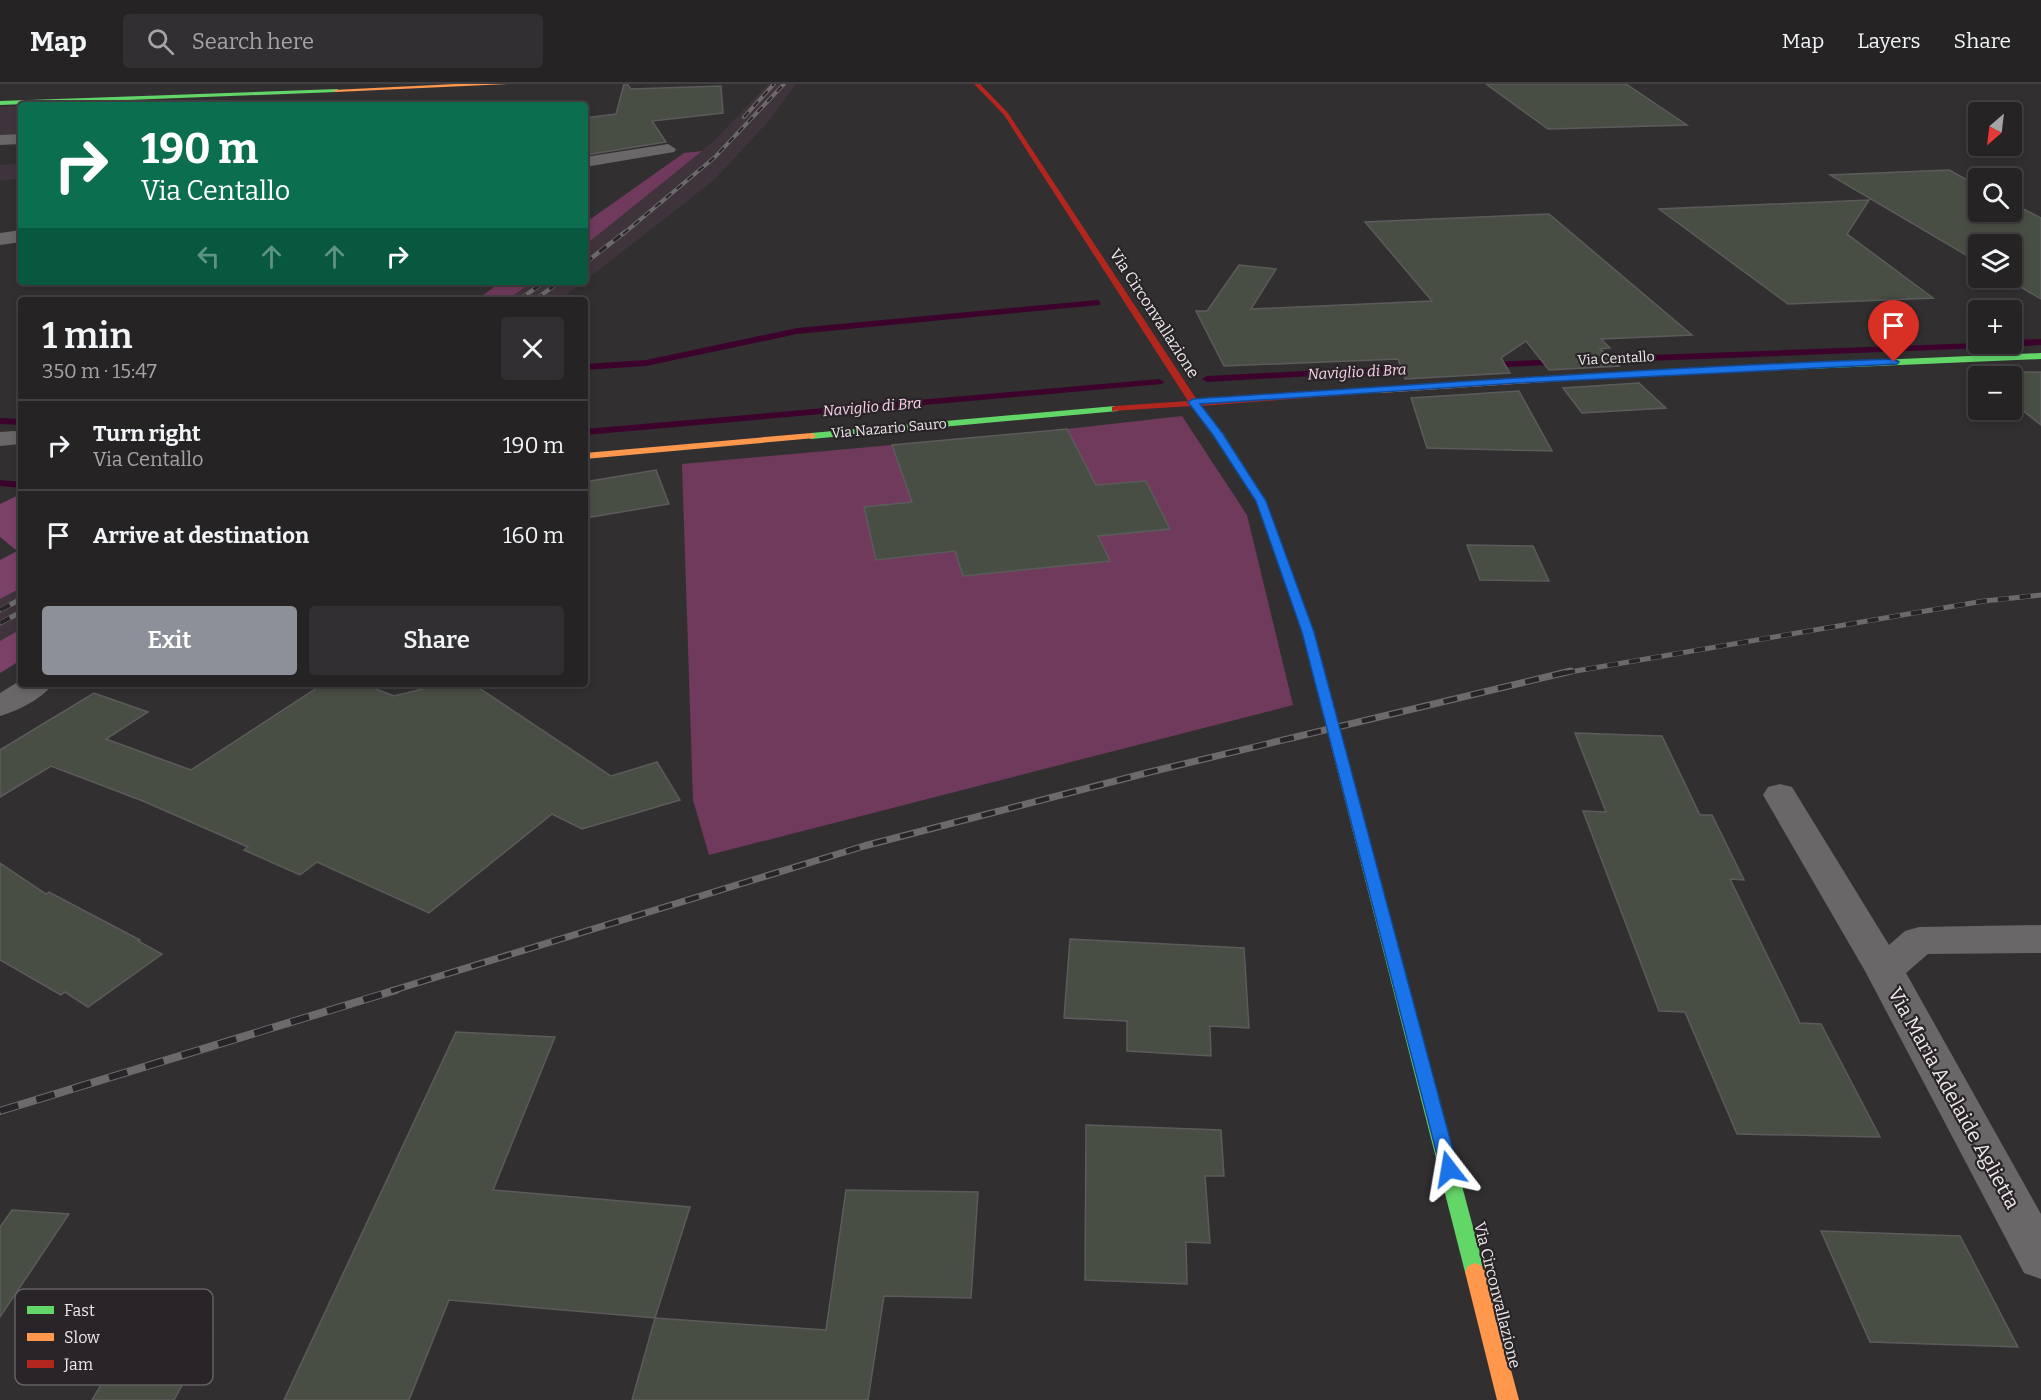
<!DOCTYPE html>
<meta charset="utf-8">
<style>
body{margin:0;font-family:Bitter,serif;background:#322f32;color:#f1f3f6;height:100vh;display:flex;flex-direction:column;font-size:22px;white-space:nowrap}
*{box-sizing:border-box;margin:0}
p{font-size:20px;color:#a4a4a7}
.icon{flex:none;width:33px;height:33px;fill:none;stroke:currentColor;stroke-width:2;stroke-linecap:round;stroke-linejoin:round}
.map{position:relative;flex:1;overflow:hidden}
.side{position:absolute;left:18px;top:213px;width:570px;height:390px;display:flex;flex-direction:column;background:#262325;border-radius:6px;box-shadow:0 3px 9px #0003,0 0 0 2px #424042}
.side>*{flex:none}
.guide{position:absolute;left:18px;top:18px;width:570px;height:183px;border-radius:6px;box-shadow:0 3px 9px #0003,0 0 0 2px #424042;background:#0b6e4f;color:#fff;overflow:hidden}
.needle{width:39px;rotate:208deg}
.buttons{position:absolute;left:1968px;top:18px;display:grid;gap:12px}
.buttons a{display:grid;place-items:center;width:54px;height:54px;border-radius:6px;background:#262325;box-shadow:0 3px 9px #0003,0 0 0 2px #424042;font-size:30px}
.pin{position:absolute;display:grid;place-items:center;width:51px;height:51px;color:#fff;margin:-62px -26px;border-radius:50% 50% 50% 0;rotate:-45deg;box-shadow:0 0 6px #0007}
.pin .icon{rotate:45deg}
.me{position:absolute;width:66px;margin:-33px;rotate:346deg;stroke-linejoin:round;filter:drop-shadow(0 0 4px #0008)}
.turn{display:flex;align-items:center;gap:21px;height:126px;padding:0 24px;font-size:27px}
.turn .icon{width:78px;height:78px;stroke-width:2.5}
.turn b{display:block;font-size:42px;line-height:51px}
.lanes{display:flex;align-items:center;height:57px;padding:0 24px;background:#0003;justify-content:center;gap:30px;direction:ltr}
.lanes .off{opacity:.35}
.round{display:grid;place-items:center;flex:none;width:63px;height:63px;border-radius:6px;background:#322f32}
.headline{display:flex;align-items:center;justify-content:space-between;height:102px;padding:0 24px}
h1{font-size:36px;font-weight:600;line-height:45px}
.cta{display:flex;gap:12px;margin-top:auto;padding:12px 24px}
.cta a{flex:1;height:69px;border-radius:6px;background:#8c9099;color:#fff;font-size:24px;font-weight:600;line-height:69px;text-align:center}
.cta a+a{background:#322f32;color:#f1f3f6}
ul{padding:0;list-style:none}
li{display:flex;align-items:center;gap:18px;height:90px;padding:0 24px;border-top:2px solid #424042}
li div{flex:1}
li b{display:block;font-size:22px}
li em{font-style:normal}
header{display:flex;align-items:center;gap:36px;box-sizing:border-box;height:84px;padding:0 30px;background:#262325;border-bottom:2px solid #424042}
header strong{font-size:28px}
nav{display:flex;gap:33px;margin-inline-start:auto;font-size:21px}
.search{width:420px;height:54px;background:#322f32;display:flex;align-items:center;gap:15px;box-sizing:border-box;padding:0 21px;border-radius:6px;color:#a4a4a7;font-size:22px}
.map>svg:first-child{display:block}
.built{fill:#3f343b}
.green{fill:#703a5c}
.forest{fill:#7c4167}
.lines{fill:none;stroke-linecap:round;stroke-linejoin:round}
.stream{fill:#3c042c;fill-rule:evenodd}
.building{fill:#494e44;stroke:#5c5b5b;stroke-width:1.5}
.street{fill:#6a6769;fill-rule:evenodd}
.fast{fill:#63d668;fill-rule:evenodd}
.slow{fill:#ff974d;fill-rule:evenodd}
.jam{fill:#b3261e;fill-rule:evenodd}
.rail-far4-casing{stroke:#6d6a6c;stroke-width:4}
.rail-far3-casing{stroke:#6d6a6c;stroke-width:4.5}
.rail-far2-casing{stroke:#6d6a6c;stroke-width:5}
.rail-far1-casing{stroke:#6d6a6c;stroke-width:7}
.rail-casing{stroke:#6d6a6c;stroke-width:8}
.rail-far4{stroke:#292427;stroke-width:2;stroke-dasharray:7;stroke-linecap:butt}
.rail-far3{stroke:#292427;stroke-width:3;stroke-dasharray:9;stroke-linecap:butt}
.rail-far2{stroke:#292427;stroke-width:4;stroke-dasharray:11;stroke-linecap:butt}
.rail-far1{stroke:#292427;stroke-width:4.5;stroke-dasharray:14;stroke-linecap:butt}
.rail{stroke:#292427;stroke-width:6;stroke-dasharray:19;stroke-linecap:butt}
.route{fill:#1a73e8;stroke:#114b97;stroke-width:1.5}
.labels{text-anchor:middle;stroke-width:4.5;stroke-linejoin:round;paint-order:stroke}
.far-street-label{font-size:14px;fill:#ede9eb;stroke:#292427}
.far-water-label{font-size:15px;font-style:italic;fill:#fad0e8;stroke:#292427}
.street-label{font-size:16px;fill:#ede9eb;stroke:#292427}
.near-street-label{font-size:20px;fill:#ede9eb;stroke:#292427}
.key{fill:#292427;stroke:#645f62;stroke-width:1.5}
.key-label{font-size:16px;fill:#ede9eb}
</style>
<header>
<strong>Map</strong>
<div class="search"><svg class="icon" aria-label="search" viewBox="0 0 24 24"><circle cx="10" cy="10" r="6"/><path d="M15 15l6 6"/></svg>Search here</div>
<nav><a>Map</a><a>Layers</a><a>Share</a></nav>
</header>
<div class="map">
<svg width="2041" height="1316" viewBox="0 0 2041 1316">
<rect width="100%" height="100%" fill="#322f31"/>
<!-- built -->
<g class="built">
<path d="M768 0H796L769 37 714 96 585 197V161L714 57Z"/>
<path d="M21 22V50L0 51V23Z"/>
<path d="M21 79V94L0 97V81Z"/>
<path d="M532 198H584L559 216H507Z"/>
<path d="M21 504V545L0 557V515Z"/>
</g>
<!-- green -->
<g class="green">
<path d="M702 67 589 158 585 161V139L684 69Z"/>
<path d="M501 198H532L507 216H476Z"/>
<path d="M1182 332 1247 431 1293 621 709 771 693 716 682 380 892 361 963 384 951 355 1007 351 1081 372 1067 345Z"/>
</g>
<!-- forest -->
<g class="forest">
<path d="M21 410V504L0 515V476L17 467 0 453V420Z"/>
<path d="M21 545V576L0 589V557Z"/>
</g>
<g class="lines">
<!-- stream -->
<g class="stream">
<path d="M1097 216 1100 217V221L797 250 646 282 585 286V280L646 276 797 244Z"/>
<path d="M2041 255V261L2010 263 1596 279 1591 276 1596 273 1978 259 2012 260V256Z"/>
<path d="M1562 275 1567 278 1565 280 1488 284 1483 281 1488 278Z"/>
<path d="M1418 281 1423 284 1421 286 1207 298 1202 295 1207 292Z"/>
<path d="M1159 295 1164 298 1162 300 585 351V345Z"/>
<path d="M0 334 21 335V341L0 340Z"/>
<path d="M0 396 21 398V404L0 402Z"/>
</g>
</g>
<!-- building -->
<g class="building">
<path d="M624 0H627L631 5 721 2 723 29 652 37 666 58 585 71V34L616 30Z"/>
<path d="M1486 0H1626L1687 41 1548 45Z"/>
<path d="M1949 86 1978 102V128H2012V119L2041 134V215L2005 194H2012V160H1978V178L1830 91Z"/>
<path d="M1869 116 1847 150 1933 214 1788 220 1659 125Z"/>
<path d="M1549 130 1692 251 1601 255 1610 264 1600 265 1619 282 1549 286 1526 257 1501 274 1510 289 1405 295 1398 275 1224 282 1196 227H1207L1239 181 1276 185 1251 225 1432 217 1365 138Z"/>
<path d="M2041 288V341L2012 318V292H1979L1975 289Z"/>
<path d="M1639 299 1666 324 1582 329 1563 304Z"/>
<path d="M1519 307 1552 367 1427 364 1411 314Z"/>
<path d="M1067 345 1096 401 1146 397 1170 445 1098 452 1110 477 963 492 955 467 876 476 864 423 912 418 892 361Z"/>
<path d="M656 386 669 420 585 434V398Z"/>
<path d="M1467 461 1533 462 1549 497 1480 496Z"/>
<path d="M323 600H363L394 612 443 600H473L611 692 657 678 680 716 582 745 552 730 429 829 317 778 300 791 244 766 248 763 143 717 51 682 0 713V666L94 609 148 628 106 655 191 686Z"/>
<path d="M1575 649 1662 652 1700 731H1712L1744 796 1730 795 1800 939 1821 940 1880 1053 1737 1050 1685 928 1659 927 1583 727 1606 728Z"/>
<path d="M0 779 46 810 49 808 140 856 138 857 162 870 88 923 65 908 61 911 0 876Z"/>
<path d="M1070 855 1244 864 1249 944 1210 942 1211 972 1127 967V937L1064 934Z"/>
<path d="M456 948 555 953 493 1106 690 1123 655 1234 449 1216 409 1316H284Z"/>
<path d="M1086 1041 1221 1046 1224 1092H1205L1210 1159 1186 1158 1187 1200 1085 1196Z"/>
<path d="M846 1106 978 1108 971 1214 884 1212 868 1316H632L655 1234 826 1246Z"/>
<path d="M12 1126 69 1130 0 1233V1143Z"/>
<path d="M1821 1147 1960 1152 2018 1263 1870 1258Z"/>
<path d="M138 1239 213 1245 174 1316H92Z"/>
</g>
<g class="lines">
<!-- street -->
<g class="street">
<path d="M21 50V60L0 61V51Z"/>
<path d="M668 60 676 65 674 68 585 83V73Z"/>
<path d="M21 146V158L0 161V149Z"/>
<path d="M14 347 21 348V360L0 362V348Z"/>
<path d="M21 596V600H53C42 615 17 627 0 632V609Z"/>
<path d="M1780 700 1792 703 1889 861 1905 847 1919 843 2041 841V869L1928 870 1906 889 2041 1130V1195L2024 1189 1865 887 1763 711 1768 703Z"/>
</g>
<!-- fast -->
<g class="fast">
<path d="M338 5 336 8 0 21V17Z"/>
<path d="M2041 269V275L1665 291 1660 288 1665 285Z"/>
<path d="M1115 322 1118 323V327L811 355 806 352 811 349Z"/>
<path d="M1348 697 1355 701 1485 1188 1482 1194 1475 1197 1468 1194 1465 1188 1341 701Z"/>
</g>
<!-- slow -->
<g class="slow">
<path d="M455 0H508L336 8 333 6Z"/>
<path d="M1665 285 1668 286V290L1380 309 1375 306 1380 303Z"/>
<path d="M1200 325 1203 326 1222 348 1266 417 1314 548 1355 701 1353 704 1348 705 1341 701 1302 548 1256 417 1214 351 1195 328Z"/>
<path d="M811 349 815 350V354L585 375V369Z"/>
<path d="M1475 1179 1482 1182 1485 1188 1519 1316H1497L1465 1188 1468 1182Z"/>
</g>
<!-- jam -->
<path class="jam" d="M974 0H980L1008 29 1197 316 1380 303 1383 304V308L1201 322 1205 328 1200 331 1197 330 1192 322 1112 327V323L1115 322 1188 317 1004 31Z"/>
<defs>
<g id="rail-far4">
<path d="M744 33 774 0"/>
<path d="M623 150 715 73 784 0"/>
</g>
<g id="rail-far3">
<path d="M585 179 625 148"/>
<path d="M519 216 544 198"/>
<path d="M535 216 559 198"/>
</g>
<g id="rail-far2">
<path d="M0 526 21 515"/>
<path d="M0 539 21 528"/>
<path d="M1564 589 1984 517 2041 511"/>
</g>
<path id="rail-far1" d="M391 907 864 762 1150 688 1571 587"/>
<path id="rail" d="M0 1027 396 906"/>
</defs>
<!-- rail-far4 casing -->
<use href="#rail-far4" class="rail-far4-casing"/>
<!-- rail-far3 casing -->
<use href="#rail-far3" class="rail-far3-casing"/>
<!-- rail-far2 casing -->
<use href="#rail-far2" class="rail-far2-casing"/>
<!-- rail-far1 casing -->
<use href="#rail-far1" class="rail-far1-casing"/>
<!-- rail casing -->
<use href="#rail" class="rail-casing"/>
<!-- rail-far4 -->
<use href="#rail-far4" class="rail-far4"/>
<!-- rail-far3 -->
<use href="#rail-far3" class="rail-far3"/>
<!-- rail-far2 -->
<use href="#rail-far2" class="rail-far2"/>
<!-- rail-far1 -->
<use href="#rail-far1" class="rail-far1"/>
<!-- rail -->
<use href="#rail" class="rail"/>
</g>
<!-- route -->
<path class="route" d="M1894 275 1899 278 1897 280 1519 299 1200 320 1223 350 1266 417 1314 548 1458 1085 1455 1090 1449 1092 1442 1090 1302 548 1256 417 1213 351 1188 318 1193 315C1426 300 1660 283 1894 275Z"/>
<g class="labels">
<!-- far-street labels -->
<g class="far-street-label">
<text transform="translate(1616 274) rotate(-3)" y="5">Via Centallo</text>
<text transform="translate(889 344) rotate(-5)" y="5">Via Nazario Sauro</text>
</g>
<!-- far-water labels -->
<g class="far-water-label">
<text transform="translate(1357 288) rotate(-3)" y="5">Naviglio di Bra</text>
<text transform="translate(872 323) rotate(-5)" y="5">Naviglio di Bra</text>
</g>
<!-- street labels -->
<g class="street-label">
<text transform="translate(1155 229) rotate(57)" y="6">Via Circonvallazione</text>
<text transform="translate(1498 1211) rotate(76)" y="6">Via Circonvallazione</text>
</g>
<!-- near-street labels -->
<g class="near-street-label">
<text transform="translate(1954 1014) rotate(61)" y="7">Via Maria Adelaide Aglietta</text>
</g>
</g>
<!-- legend -->
<rect x="15" y="1205" width="198" height="96" rx="9" class="key"/>
<rect x="27" y="1222" width="27" height="8" fill="#63d668"/>
<rect x="27" y="1249" width="27" height="8" fill="#ff974d"/>
<rect x="27" y="1276" width="27" height="8" fill="#b3261e"/>
<g class="key-label">
<text x="64" y="1232">Fast</text>
<text x="64" y="1259">Slow</text>
<text x="64" y="1286">Jam</text>
</g>
</svg>
<div class="buttons">
<a><svg class="needle" viewBox="-14 -14 28 28"><path d="M0-13l5 13h-10z" fill="#e53935"/><path d="M0 13l5-13h-10z" fill="#a4a4a7"/></svg></a>
<a><svg class="icon" aria-label="search" viewBox="0 0 24 24"><circle cx="10" cy="10" r="6"/><path d="M15 15l6 6"/></svg></a>
<a><svg class="icon" aria-label="layers" viewBox="0 0 24 24"><path d="M12 4l9 5-9 5-9-5zM3 14l9 5 9-5"/></svg></a>
<a>+</a>
<a>−</a>
</div>
<div class="pin" style="left:1894px;top:278px;background:#d93025"><svg class="icon" aria-label="arrive" viewBox="0 0 24 24"><path d="M6 21V4h12l-3 4 3 4H6"/></svg></div>
<svg class="me" style="left:1449px;top:1085px" viewBox="-20 -20 40 40"><path d="M0-17L14 15 0 8-14 15z" fill="#1a73e8" stroke="#fff" stroke-width="4"/></svg>
<div class="guide">
<div class="turn"><svg class="icon" aria-label="right" viewBox="0 0 24 24"><path d="M7 20v-9h11M14 6l5 5-5 5"/></svg><div><b>190 m</b>Via Centallo</div></div>
<div class="lanes"><svg class="icon off" aria-label="left" viewBox="0 0 24 24"><path d="M17 20v-9H6M10 6l-5 5 5 5"/></svg><svg class="icon off" aria-label="ahead" viewBox="0 0 24 24"><path d="M12 20V5M6 11l6-6 6 6"/></svg><svg class="icon off" aria-label="ahead" viewBox="0 0 24 24"><path d="M12 20V5M6 11l6-6 6 6"/></svg><svg class="icon" aria-label="right" viewBox="0 0 24 24"><path d="M7 20v-9h11M14 6l5 5-5 5"/></svg></div>
</div>
<section class="side">
<div class="headline"><div><h1>1 min</h1><p>350 m · 15:47</p></div><a class="round"><svg class="icon" aria-label="close" viewBox="0 0 24 24"><path d="M6 6l12 12M18 6L6 18"/></svg></a></div>
<ul>
<li><svg class="icon" aria-label="right" viewBox="0 0 24 24"><path d="M7 20v-9h11M14 6l5 5-5 5"/></svg><div><b>Turn right</b><p>Via Centallo</p></div><em>190 m</em></li>
<li><svg class="icon" aria-label="arrive" viewBox="0 0 24 24"><path d="M6 21V4h12l-3 4 3 4H6"/></svg><div><b>Arrive at destination</b></div><em>160 m</em></li>
</ul>
<div class="cta"><a>Exit</a><a>Share</a></div>
</section>
</div>
